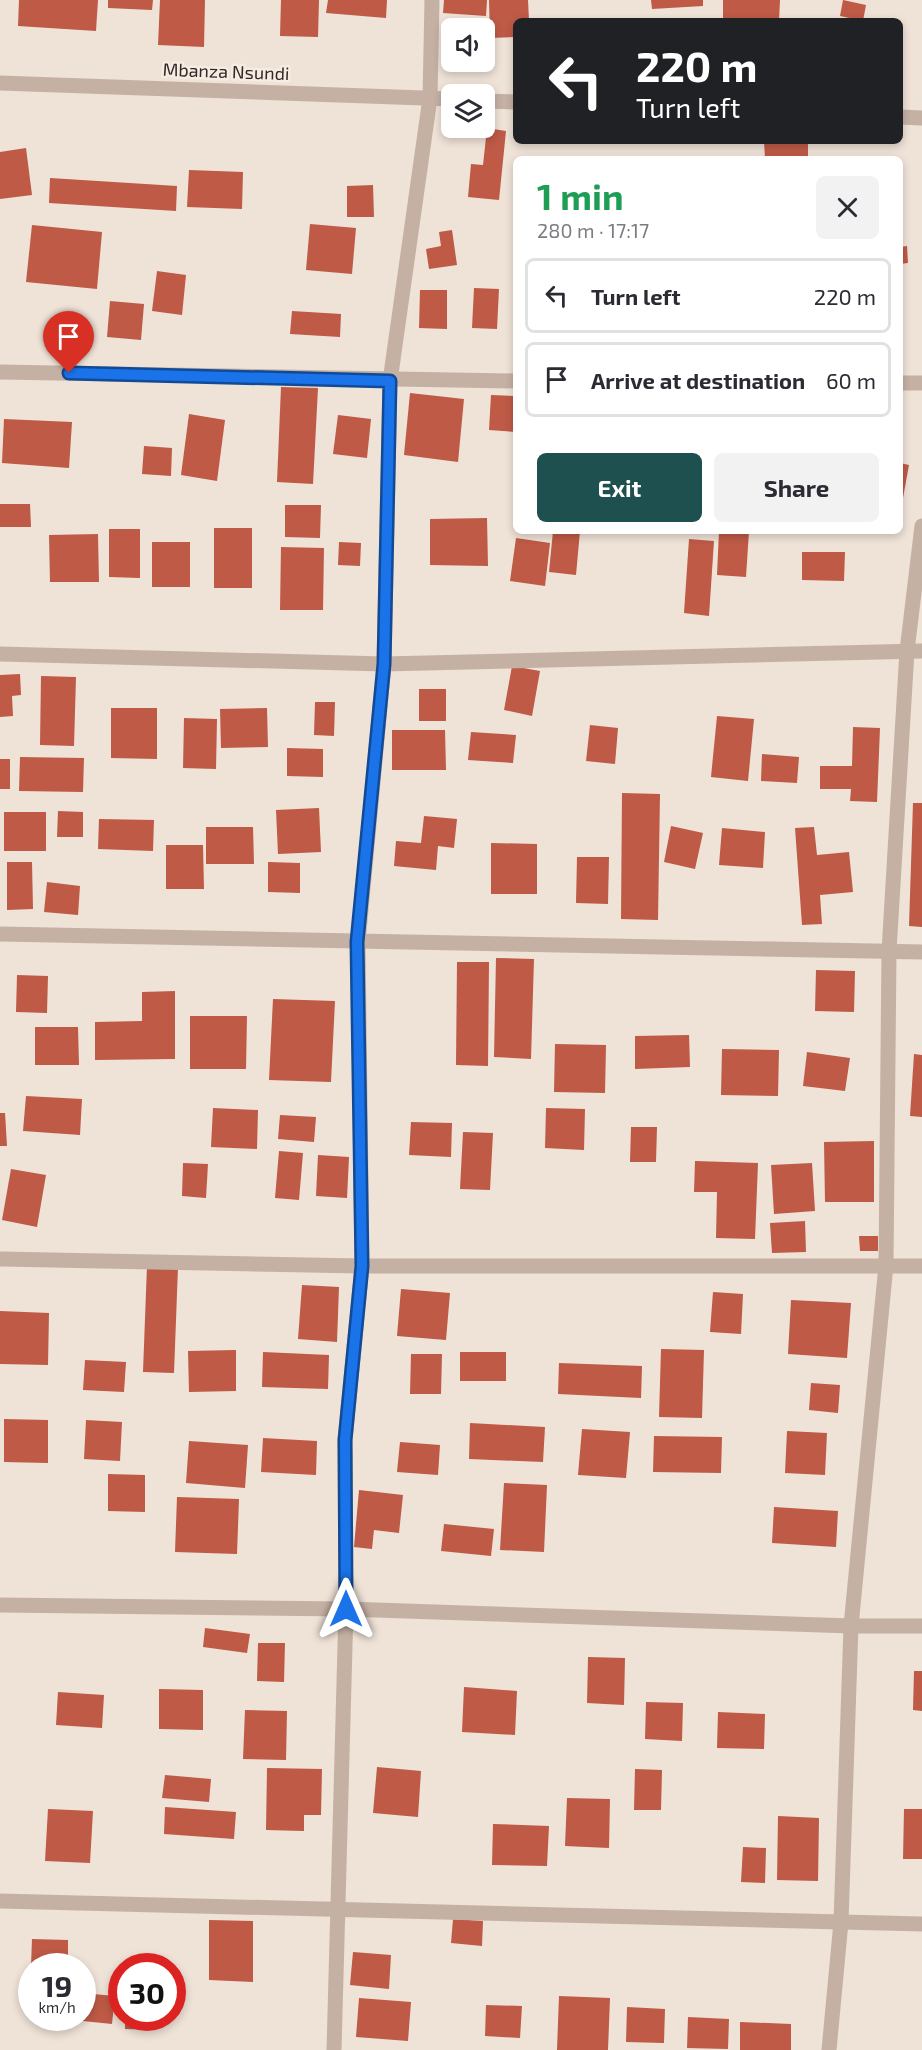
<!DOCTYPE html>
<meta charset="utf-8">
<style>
body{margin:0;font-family:"Exo 2",sans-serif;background:#f2f2f3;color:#2b2b33;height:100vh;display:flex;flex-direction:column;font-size:22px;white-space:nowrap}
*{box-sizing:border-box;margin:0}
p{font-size:20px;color:#7c7c81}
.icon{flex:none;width:33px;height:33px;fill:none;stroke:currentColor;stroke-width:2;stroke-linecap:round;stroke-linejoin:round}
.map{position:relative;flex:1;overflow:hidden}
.panel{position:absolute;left:513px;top:156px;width:390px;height:378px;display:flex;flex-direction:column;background:#fff;border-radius:9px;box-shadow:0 3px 9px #0003}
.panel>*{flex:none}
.guide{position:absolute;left:513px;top:18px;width:390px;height:126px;border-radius:9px;box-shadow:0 3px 9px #0003;background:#202124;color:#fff;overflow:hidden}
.controls{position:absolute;left:441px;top:18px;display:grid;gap:12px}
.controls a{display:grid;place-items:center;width:54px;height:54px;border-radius:9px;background:#fff;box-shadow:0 3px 9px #0003;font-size:30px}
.speed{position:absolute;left:18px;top:1953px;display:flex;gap:12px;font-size:30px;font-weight:700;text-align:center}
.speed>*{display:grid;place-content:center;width:78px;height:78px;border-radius:50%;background:#fff;box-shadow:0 3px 9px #0003;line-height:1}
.speed small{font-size:15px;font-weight:400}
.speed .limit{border:9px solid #d22;background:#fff;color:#111}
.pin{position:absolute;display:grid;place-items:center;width:51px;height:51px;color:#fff;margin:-62px -26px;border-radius:50% 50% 50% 0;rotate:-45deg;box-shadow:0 0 6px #0007}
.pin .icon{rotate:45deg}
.me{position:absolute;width:66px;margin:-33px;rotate:0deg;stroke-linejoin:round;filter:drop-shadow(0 0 4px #0008)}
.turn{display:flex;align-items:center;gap:21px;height:126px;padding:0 24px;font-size:27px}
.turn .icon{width:78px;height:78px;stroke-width:2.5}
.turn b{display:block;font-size:42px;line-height:51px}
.round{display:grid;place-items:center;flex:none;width:63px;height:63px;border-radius:9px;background:#f2f2f3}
.overview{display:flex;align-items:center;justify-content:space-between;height:102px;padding:0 24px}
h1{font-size:36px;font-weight:700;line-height:45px;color:#1e9e55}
.button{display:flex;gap:12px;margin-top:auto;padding:12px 24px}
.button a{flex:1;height:69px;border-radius:9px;background:#1e504f;color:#fff;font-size:24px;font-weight:700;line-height:69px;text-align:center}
.button a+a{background:#f2f2f3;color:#2b2b33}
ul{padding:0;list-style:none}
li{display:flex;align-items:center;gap:18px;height:75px;margin:0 12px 9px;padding:0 12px;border:3px solid #e1e1e2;border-radius:9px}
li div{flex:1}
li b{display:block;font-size:22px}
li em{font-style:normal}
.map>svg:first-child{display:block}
.building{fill:#be5a46}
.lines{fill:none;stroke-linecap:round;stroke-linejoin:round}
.street{stroke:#c5b1a4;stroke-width:15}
.route-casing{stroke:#114b97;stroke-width:15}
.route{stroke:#1a73e8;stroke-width:10}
.labels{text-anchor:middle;stroke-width:5;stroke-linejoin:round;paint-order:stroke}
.street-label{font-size:18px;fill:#322825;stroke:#f7ece3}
</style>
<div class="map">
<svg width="922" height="2050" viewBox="0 0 922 2050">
<rect width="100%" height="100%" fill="#efe2d7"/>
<!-- building -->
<g class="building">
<path d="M19 0H98L96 31 18 26Z"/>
<path d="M108 0H153L152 10 108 8Z"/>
<path d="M160 0H205L204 47 158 45Z"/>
<path d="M281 0H319L318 37 280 36Z"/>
<path d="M328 0H387L386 18 326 13Z"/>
<path d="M444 0H487L486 16 443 13Z"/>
<path d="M489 0H528L529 21H516V37L490 38Z"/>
<path d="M651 0H703V6L652 9Z"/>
<path d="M723 0H780L779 21H723Z"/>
<path d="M843 0 866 5 863 21 840 16Z"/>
<path d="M487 128 506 131 499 200 468 197 471 164 483 165Z"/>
<path d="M764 141H808V159H765Z"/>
<path d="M26 148 32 195 0 199V152Z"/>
<path d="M189 170 243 172 242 209 187 207Z"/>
<path d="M50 178 177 186 176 211 49 203Z"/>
<path d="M373 185 374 217H347V186Z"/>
<path d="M310 224 356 228 352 274 306 270Z"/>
<path d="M32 225 102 232 97 289 26 282Z"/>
<path d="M452 230 457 265 429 269 426 249 441 246 439 232Z"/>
<path d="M907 246 908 263 900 264V247Z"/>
<path d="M157 271 186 275 182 315 152 311Z"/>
<path d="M474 288 499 289 497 329 472 328Z"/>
<path d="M420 290H447V329L419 328Z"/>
<path d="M110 301 144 304 141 340 107 337Z"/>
<path d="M292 311 341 314 340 337 290 334Z"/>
<path d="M281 387 318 388 313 484 277 482Z"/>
<path d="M410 393 464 399 458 462 404 455Z"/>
<path d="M491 395 516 396V432L489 430Z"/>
<path d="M189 414 225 420 217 481 181 475Z"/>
<path d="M338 415 371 419 367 458 333 454Z"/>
<path d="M4 419 72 422 69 468 2 463Z"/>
<path d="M144 446 172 448 171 476 142 474Z"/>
<path d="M900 463 909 465 901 509H900Z"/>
<path d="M0 504H30L31 527H0Z"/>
<path d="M285 505H321L320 538 285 537Z"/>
<path d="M487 518 488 566 430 565V519Z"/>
<rect x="214" y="528" width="38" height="60"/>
<path d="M109 529H140V578L109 577Z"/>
<path d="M553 531H580L576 575 549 572Z"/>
<path d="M719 531H749L746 577 717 575Z"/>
<path d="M98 534 99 582H50L49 535Z"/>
<path d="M516 538 550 543 545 586 510 581Z"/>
<path d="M689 539 714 541 709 616 684 613Z"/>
<rect x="152" y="542" width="38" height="45"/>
<path d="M339 542 361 543 360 566 338 565Z"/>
<path d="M281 547 324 548 323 610H280Z"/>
<path d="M802 552H845L844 581 802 580Z"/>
<path d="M512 666 540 671 532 716 504 710Z"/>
<path d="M20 674 21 695 12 696 13 716 0 717V675Z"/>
<path d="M41 676 76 677 74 746 40 745Z"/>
<rect x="419" y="689" width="27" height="32"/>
<path d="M315 702H335L334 736 314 735Z"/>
<path d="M111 708H157V759L111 758Z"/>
<path d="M267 708 268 747 221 748 220 709Z"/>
<path d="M717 716 754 719 748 781 711 777Z"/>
<path d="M184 718 217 719 216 769 183 768Z"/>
<path d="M590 725 618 728 615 764 586 761Z"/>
<path d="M853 727 880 728 877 802 850 801 851 789H820V766H852Z"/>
<path d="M392 730H445L446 770H392Z"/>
<path d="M471 732 516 735 513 763 468 760Z"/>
<path d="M287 748 323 749V777L287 776Z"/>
<path d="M762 754 799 757 797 783 761 781Z"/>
<path d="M20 757 84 758 83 792 19 791Z"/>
<rect x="0" y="759" width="10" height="30"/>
<path d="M622 793 660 794 658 920 621 919Z"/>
<path d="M913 803H922V927L909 926Z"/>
<path d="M319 808 321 852 278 854 276 810Z"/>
<path d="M58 811 83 812V837H57Z"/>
<rect x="4" y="812" width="42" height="39"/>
<path d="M424 816 457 819 454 848 438 846 436 870 394 866 396 841 421 843Z"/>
<path d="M99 819 154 820 153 851 98 849Z"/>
<path d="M671 826 703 833 695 869 664 862Z"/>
<path d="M206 827H253L254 864H206Z"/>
<path d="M814 827 817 855 849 852 853 892 820 895 822 924 802 925 795 828Z"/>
<path d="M722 828 765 832 763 868 719 865Z"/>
<path d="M491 843 537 844V894H491Z"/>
<path d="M166 845H203L204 889H166Z"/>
<path d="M577 857H609L608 904 576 903Z"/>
<path d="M7 862H32L33 909 7 910Z"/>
<path d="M268 862 300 863V893L268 892Z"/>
<path d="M47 882 80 886 78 915 44 912Z"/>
<path d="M496 958 534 959 531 1059 494 1057Z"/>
<path d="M457 962H489L488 1066 456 1065Z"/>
<path d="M816 970 855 971 854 1012 815 1011Z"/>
<path d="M17 975 48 976 47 1013 16 1012Z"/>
<path d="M175 991V1059L95 1060V1022L142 1021V992Z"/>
<path d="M273 999 335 1001 331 1082 269 1080Z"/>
<path d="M190 1016H247L246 1069H190Z"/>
<path d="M35 1027H78L79 1065H35Z"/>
<path d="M689 1035 690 1067 635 1069V1036Z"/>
<path d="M555 1044 606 1045 605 1093 554 1092Z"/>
<path d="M722 1049 779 1050 778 1096 721 1095Z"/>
<path d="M807 1052 850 1058 845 1091 803 1086Z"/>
<path d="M914 1054 922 1055V1117L910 1116Z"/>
<path d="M26 1096 82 1099 80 1135 23 1131Z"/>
<path d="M213 1108 258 1110 257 1149 211 1147Z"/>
<path d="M546 1108 585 1109 584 1150 545 1148Z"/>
<path d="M0 1113H5L7 1146H0Z"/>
<path d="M280 1115 316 1117 314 1142 278 1139Z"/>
<path d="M411 1122 452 1123 451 1157 409 1155Z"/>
<path d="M631 1127H657L656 1162H630Z"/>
<path d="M463 1132 493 1133 490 1190 460 1189Z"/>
<path d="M874 1141V1202H825L824 1142Z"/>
<path d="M279 1151 303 1153 299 1200 275 1198Z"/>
<path d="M318 1155 349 1157 347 1198 316 1196Z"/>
<path d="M695 1161 758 1163 755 1239 716 1238 717 1192H694Z"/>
<path d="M183 1163 208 1164 206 1198 182 1196Z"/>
<path d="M812 1163 815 1211 774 1214 771 1165Z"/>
<path d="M11 1169 46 1175 37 1227 2 1220Z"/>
<path d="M805 1221 806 1252 772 1253 770 1223Z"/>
<path d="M859 1236H878V1251H860Z"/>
<path d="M147 1266 178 1267 174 1373 143 1372Z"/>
<path d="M302 1285 339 1287 337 1342 298 1339Z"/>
<path d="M401 1289 450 1293 446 1340 397 1336Z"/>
<path d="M713 1292 743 1294 741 1334 710 1332Z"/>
<path d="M791 1300 851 1303 847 1358 788 1354Z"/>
<path d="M0 1311 49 1313 48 1365 0 1364Z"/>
<path d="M661 1349 704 1350 702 1418 659 1417Z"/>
<path d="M236 1350V1391L189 1392 188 1351Z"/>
<path d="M263 1352 329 1355 328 1389 262 1387Z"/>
<rect x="460" y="1352" width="46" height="29"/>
<path d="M411 1354H442L441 1394H410Z"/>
<path d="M85 1360 126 1362 124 1392 83 1390Z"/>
<path d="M559 1363 642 1366 641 1398 558 1394Z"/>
<path d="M811 1383 840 1385 838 1413 809 1410Z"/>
<path d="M4 1419 48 1420V1463L4 1462Z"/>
<path d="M86 1420 122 1422 120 1461 84 1459Z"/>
<path d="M470 1423 545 1427 543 1462 469 1459Z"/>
<path d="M582 1429 630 1432 626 1478 578 1475Z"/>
<path d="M787 1431 827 1433 825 1475 785 1473Z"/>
<path d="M654 1436 722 1437 721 1473 653 1472Z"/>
<path d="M263 1438 317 1441 316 1475 261 1472Z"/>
<path d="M189 1441 248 1445 245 1488 186 1483Z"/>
<path d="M400 1442 440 1445 438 1475 397 1472Z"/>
<path d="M108 1474 145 1475V1512L108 1511Z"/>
<path d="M504 1483 547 1485 544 1552 500 1550Z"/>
<path d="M359 1490 403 1495 399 1533 374 1530 372 1549 354 1547Z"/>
<path d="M177 1497 239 1499 237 1554 175 1552Z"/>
<path d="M774 1507 838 1511 836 1547 772 1543Z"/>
<path d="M444 1524 494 1529 491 1556 441 1551Z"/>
<path d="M205 1628 250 1634 247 1653 203 1647Z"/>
<path d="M258 1643H285L284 1682 257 1681Z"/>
<path d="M588 1657 625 1658 624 1705 587 1703Z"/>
<path d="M914 1671H922V1711L913 1710Z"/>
<path d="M464 1687 517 1691 515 1735 462 1732Z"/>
<path d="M159 1689 203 1690V1730L159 1729Z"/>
<path d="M58 1692 104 1695 102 1728 56 1725Z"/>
<path d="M646 1702 683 1703 682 1741 645 1739Z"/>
<path d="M245 1710 287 1711 286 1760 243 1759Z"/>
<path d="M718 1712 765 1714 764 1749 717 1748Z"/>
<path d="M377 1767 421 1771 418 1817 373 1813Z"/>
<path d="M267 1768 322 1769 321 1815H304V1831L266 1830Z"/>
<path d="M635 1769 662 1770 661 1810H634Z"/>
<path d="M165 1775 211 1779 209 1802 162 1798Z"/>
<path d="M567 1798 610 1799 609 1848 565 1846Z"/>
<path d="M165 1807 236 1812 234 1839 164 1834Z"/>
<path d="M48 1809 93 1811 90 1863 45 1861Z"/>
<path d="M904 1809H922V1859H903Z"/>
<path d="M778 1816 819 1818 818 1881 777 1880Z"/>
<path d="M493 1824 549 1826 547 1866 492 1865Z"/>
<path d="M743 1847 766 1848 765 1883 741 1882Z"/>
<path d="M453 1919 483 1921 482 1946 451 1943Z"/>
<path d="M209 1920 253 1921V1982L209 1980Z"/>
<path d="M32 1939 68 1940V1966H31Z"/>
<path d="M353 1952 391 1955 389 1989 350 1985Z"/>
<path d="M82 1993 115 1996 112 2024 73 2020 82 2018Z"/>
<path d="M559 1996 610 1998 608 2050H557Z"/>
<path d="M359 1998 411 2002 408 2041 356 2037Z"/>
<path d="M486 2005 522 2006 520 2038 485 2036Z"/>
<path d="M627 2007 665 2009 664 2043 626 2042Z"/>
<path d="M688 2017 729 2019 728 2049 687 2048Z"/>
<path d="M125 2018H155L154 2030 125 2029Z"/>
<path d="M740 2022 791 2024V2050H740Z"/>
</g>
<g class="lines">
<!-- street -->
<g class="street">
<path d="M0 83 452 99"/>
<path d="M484 101 516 102"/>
<path d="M900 117 922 118"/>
<path d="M0 372 516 381"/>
<path d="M900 383H922"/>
<path d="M0 654 384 664 922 651"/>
<path d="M0 934 922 952"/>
<path d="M0 1259 362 1266H922"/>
<path d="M0 1605 346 1609 851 1626H922"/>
<path d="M0 1901 922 1924"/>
<path d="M334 2050 346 1609 345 1440 362 1266 358 942 384 664 390 381 430 98 432 0"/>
<path d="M829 2050 841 1922 851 1626 886 1265 889 951 907 651 922 526"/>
</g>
</g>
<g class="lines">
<defs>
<path id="route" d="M69 373 390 381 384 664 357 942 362 1266 345 1440 346 1609"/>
</defs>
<!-- route casing -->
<use href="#route" class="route-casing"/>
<!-- route -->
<use href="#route" class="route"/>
</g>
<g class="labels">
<!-- street labels -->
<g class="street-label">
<text transform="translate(226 72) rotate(2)" y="6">Mbanza Nsundi</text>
</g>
</g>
</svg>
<div class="controls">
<a><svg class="icon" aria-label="sound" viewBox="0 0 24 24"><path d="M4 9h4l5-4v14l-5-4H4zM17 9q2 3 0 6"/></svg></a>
<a><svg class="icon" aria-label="layers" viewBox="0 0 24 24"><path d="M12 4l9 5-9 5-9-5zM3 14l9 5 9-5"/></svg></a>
</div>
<div class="speed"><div>19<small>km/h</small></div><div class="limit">30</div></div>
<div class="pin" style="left:69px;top:373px;background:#d93025"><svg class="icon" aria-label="arrive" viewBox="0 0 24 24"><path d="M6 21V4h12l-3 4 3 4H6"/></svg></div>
<svg class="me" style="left:346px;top:1609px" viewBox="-20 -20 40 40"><path d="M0-17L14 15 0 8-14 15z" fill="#1a73e8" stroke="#fff" stroke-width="4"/></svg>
<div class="guide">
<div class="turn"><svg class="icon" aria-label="left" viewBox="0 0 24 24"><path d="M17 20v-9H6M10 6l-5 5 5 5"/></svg><div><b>220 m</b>Turn left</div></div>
</div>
<section class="panel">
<div class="overview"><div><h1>1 min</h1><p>280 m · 17:17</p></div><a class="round"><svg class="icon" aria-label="close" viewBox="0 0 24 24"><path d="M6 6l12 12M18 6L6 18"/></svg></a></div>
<ul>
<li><svg class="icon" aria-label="left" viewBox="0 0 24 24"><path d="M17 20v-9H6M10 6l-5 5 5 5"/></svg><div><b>Turn left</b></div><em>220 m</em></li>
<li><svg class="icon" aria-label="arrive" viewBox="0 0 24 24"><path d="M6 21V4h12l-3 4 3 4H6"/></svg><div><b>Arrive at destination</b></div><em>60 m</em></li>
</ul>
<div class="button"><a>Exit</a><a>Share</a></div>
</section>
</div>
